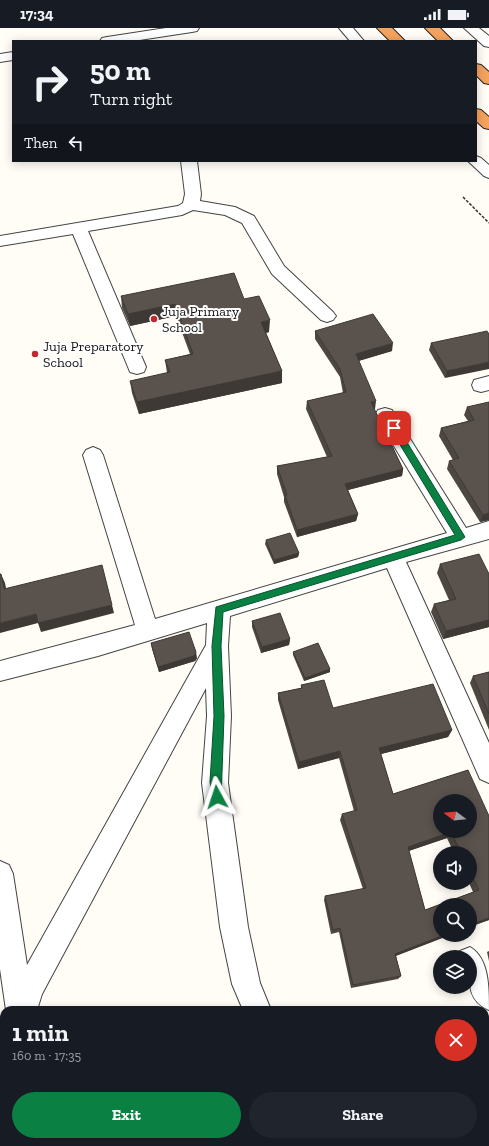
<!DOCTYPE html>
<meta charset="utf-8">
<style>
body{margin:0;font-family:"Zilla Slab",serif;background:#20242c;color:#f1f3f6;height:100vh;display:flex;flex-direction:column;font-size:15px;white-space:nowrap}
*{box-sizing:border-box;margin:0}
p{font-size:13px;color:#9ea1a6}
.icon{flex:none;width:22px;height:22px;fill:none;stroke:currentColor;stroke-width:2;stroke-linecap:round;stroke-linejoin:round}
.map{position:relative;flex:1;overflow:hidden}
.sheet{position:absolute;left:0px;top:978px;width:489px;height:140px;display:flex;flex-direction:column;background:#171b24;border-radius:12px 12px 0 0;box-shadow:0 2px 10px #0003}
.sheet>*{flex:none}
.guide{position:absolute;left:12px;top:12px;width:465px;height:122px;border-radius:0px;box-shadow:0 2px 10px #0003;background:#171b24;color:#f1f3f6;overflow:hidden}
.needle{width:26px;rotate:286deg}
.tools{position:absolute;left:433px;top:766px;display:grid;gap:8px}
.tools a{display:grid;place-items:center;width:44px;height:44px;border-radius:50%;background:#171b24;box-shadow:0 2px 10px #0003;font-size:20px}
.pin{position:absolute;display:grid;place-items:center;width:34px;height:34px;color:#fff;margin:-17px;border-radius:8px;box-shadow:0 2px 6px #0006}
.me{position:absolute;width:44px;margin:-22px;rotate:355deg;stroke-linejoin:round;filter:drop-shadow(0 0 3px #0008)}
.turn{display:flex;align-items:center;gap:14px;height:84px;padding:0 12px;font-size:18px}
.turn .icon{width:52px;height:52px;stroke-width:2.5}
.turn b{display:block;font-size:28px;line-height:34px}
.then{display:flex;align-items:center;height:38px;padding:0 12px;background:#0003;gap:8px;font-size:15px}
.round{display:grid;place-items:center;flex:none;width:42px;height:42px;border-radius:21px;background:#20242c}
.summary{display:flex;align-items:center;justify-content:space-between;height:68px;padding:0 12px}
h1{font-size:24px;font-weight:800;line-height:30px}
.action{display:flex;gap:8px;margin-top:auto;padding:8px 12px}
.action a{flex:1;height:46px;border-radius:24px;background:#0b8043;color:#fff;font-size:16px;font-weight:800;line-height:46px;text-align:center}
.action a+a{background:#20242c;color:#f1f3f6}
.status{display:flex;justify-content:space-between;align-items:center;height:28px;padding:0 20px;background:#171b24;direction:ltr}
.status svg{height:11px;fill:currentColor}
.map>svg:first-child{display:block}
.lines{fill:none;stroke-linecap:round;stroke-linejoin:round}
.minor-casing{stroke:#444;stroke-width:2}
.highway-casing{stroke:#222;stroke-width:2}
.path{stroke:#333;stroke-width:1.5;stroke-dasharray:3 1.5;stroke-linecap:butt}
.minor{fill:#fff;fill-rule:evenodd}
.highway{fill:#f5a25d;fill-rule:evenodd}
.wall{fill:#4d4742;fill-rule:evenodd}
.shaded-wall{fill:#3f3936}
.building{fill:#5a524d;stroke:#3f3936;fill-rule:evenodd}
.route{fill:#0b8043;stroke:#07532c}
.poi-dot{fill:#c4262e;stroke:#fff;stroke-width:1.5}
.labels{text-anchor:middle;stroke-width:4;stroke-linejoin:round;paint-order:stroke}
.poi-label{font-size:14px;fill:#111;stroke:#fff;text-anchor:start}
</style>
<div class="status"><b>17:34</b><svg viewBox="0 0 49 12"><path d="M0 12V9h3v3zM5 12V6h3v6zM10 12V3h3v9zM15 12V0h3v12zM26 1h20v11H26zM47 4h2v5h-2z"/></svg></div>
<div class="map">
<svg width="489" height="1118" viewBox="0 0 489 1118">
<rect width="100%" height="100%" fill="#fffdf5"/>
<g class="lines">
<defs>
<g id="minor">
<path d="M166 0H199L197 3 192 4 133 13H100L102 10 107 9Z"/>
<path d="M339 0H353L364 13H350Z"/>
<path d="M464 0H479L489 8V19L484 18Z"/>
<path d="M13 24V32L0 34V26Z"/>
<path d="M476 128 481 130 489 137V150L484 148 468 133H476Z"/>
<path d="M181 133H197L201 166 200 173 235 179 254 188 284 238 333 284 336 288 333 292 327 294 321 292 272 246 242 195 225 187 193 182 182 187 88 203 146 339 144 344 137 346 130 344 128 339 73 206 0 218V208L178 178 183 175 185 166Z"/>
<path d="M489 348V362L481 364 474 362 472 357 474 352Z"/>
<path d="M385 380 392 382 466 500 489 493V511L406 534 489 715V755L480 751 387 540 230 588 228 618 231 688 228 755 248 899 260 955 271 982H243L232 956 220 899 202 755 207 688 206 660 42 966 37 982H6L0 941V833L9 837 13 846 27 937 206 617 207 595 98 628 0 653V633L135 597 83 427 86 422 93 419 100 422 103 427 155 591 447 505 375 387 378 382Z"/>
<path d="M470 919C489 930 489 959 489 982 465 972 470 951 470 929H458L460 923Z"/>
<path d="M29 1114H60L59 1118H28Z"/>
<path d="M298 1114H328L329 1118H299Z"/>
</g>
<g id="highway">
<path d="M377 0H392L405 13H390Z"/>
<path d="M425 0H440L453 13H438Z"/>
<path d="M476 36 481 37 489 44V56L484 55 476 47Z"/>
<path d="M476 81 481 82 489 89V101L484 100 476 93Z"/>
</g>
</defs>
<!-- minor casing -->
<use href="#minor" class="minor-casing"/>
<!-- highway casing -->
<use href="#highway" class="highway-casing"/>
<!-- path -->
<path class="path" d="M463 169 489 195"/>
<!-- minor -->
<use href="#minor" class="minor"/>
<!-- highway -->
<use href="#highway" class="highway"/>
</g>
<!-- wall -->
<g class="wall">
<path d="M121 268 244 271 269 304 266 305 282 343V355L139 386 132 365 130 353 167 345 165 332 190 326 176 288 130 298 122 280Z"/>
<path d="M315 303 392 323 359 333 375 381H374L403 441 402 448 348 462 358 486 356 493 297 509 284 474V469L277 446V438L327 429 306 381 307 373 343 365 340 349 315 311Z"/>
<path d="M489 306 445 350 429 322 431 315Z"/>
<path d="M489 374V492L480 494 447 441 449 433 453 432 439 408 441 400 468 393 464 387 467 379Z"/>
<path d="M266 512 299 525 298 529 274 536 265 516Z"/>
<path d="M440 536 489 546V599L443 611 431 584 434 576 449 572 437 545Z"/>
<path d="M252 593 290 611 289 617 261 625 252 599Z"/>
<path d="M151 615 197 630 195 633 159 644 152 621Z"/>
<path d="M293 624 330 644 304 653 293 627Z"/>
<path d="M489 644V702L470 655 473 648Z"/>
<path d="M301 657 333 680 452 702 448 709 381 726 393 766 468 742 489 892 440 907H450L396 928 401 948 398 951 351 960 339 904 331 906 324 872 325 868 363 861 340 792 342 786 354 783 339 730 298 741 278 672V665L301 660ZM447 810 454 825H470V855H469L473 864 425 882 409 823Z"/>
<path d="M489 923V933L487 924Z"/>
</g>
<!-- shaded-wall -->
<g class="shaded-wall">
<path d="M175 276 176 288 130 298 128 286Z"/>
<path d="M270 292 269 304 261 306V294Z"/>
<path d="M393 315 392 323 354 334 356 326Z"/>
<path d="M489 334V341L445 350 447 343Z"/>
<path d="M282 343V355L139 386 137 374Z"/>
<path d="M376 373 375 381 369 382 371 374Z"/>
<path d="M403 441 402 448 344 463 345 456Z"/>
<path d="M489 485V492L480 494 483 487Z"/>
<path d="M358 486 356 493 297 509V502Z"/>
<path d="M299 525 298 529 274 536V532Z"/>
<path d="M1 546 5 555 8 570 4 561Z"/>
<path d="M112 577 114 585 41 604 38 595 0 605V595L36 586Z"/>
<path d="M489 592V599L443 611 446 603Z"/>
<path d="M290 611 289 617 261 625 262 619Z"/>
<path d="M196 624 197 630 195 633 159 644 158 639Z"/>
<path d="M330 641V644L304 653 305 650Z"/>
<path d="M452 702 448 709 377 727 379 720Z"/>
<path d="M340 723 339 730 298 741 299 734Z"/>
<path d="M451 804 447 810 405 824 408 819Z"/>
<path d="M489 890V892L470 899V897Z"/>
<path d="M444 907H450L392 929 395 926Z"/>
</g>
<!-- building -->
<g class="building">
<path d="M234 245 244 271 259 268 270 292 261 294 282 343 137 374 130 353 170 344 165 332 193 326 175 276 128 286 121 268Z"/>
<path d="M373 286 393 315 356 326 376 373 371 374 403 441 345 456 358 486 297 502 285 467H287L277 438 332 428 307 373 346 364 340 341 315 303Z"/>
<path d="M487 303 489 306V334L447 343 431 315Z"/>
<path d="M489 374V485L483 487 449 433 459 430 441 400 474 392 467 379Z"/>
<path d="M290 505 299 525 274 532 266 512Z"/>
<path d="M479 526 489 546V592L446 603 434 576 456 571 440 536Z"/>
<path d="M102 537 112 577 38 595 36 586 0 595V546H1L4 561Z"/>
<path d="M280 585 290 611 262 619 252 593Z"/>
<path d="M189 604 196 624 194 628 158 639 151 615Z"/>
<path d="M318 615 330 641 305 650 293 624Z"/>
<path d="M489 644V686L473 648Z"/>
<path d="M324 652 333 680 433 656 452 702 379 720 393 766 468 742 489 788V890L470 897V877H440V907H444L395 926 401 948 353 957 340 900 333 902 325 868 366 860 342 786 357 782 340 723 299 734 278 665 302 660 301 657ZM440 773H470V803H440ZM451 804 461 825H470V844L479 862 425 882 408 819Z"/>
</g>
<!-- route -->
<path class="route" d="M394 397 397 398 465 509 461 512 223 584 221 618 224 688 221 773 217 774 213 773 210 754 214 688 212 618 216 579 455 507 391 402 390 400Z"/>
<!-- markers -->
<g class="poi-dot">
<circle cx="154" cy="291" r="4"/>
<circle cx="35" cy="326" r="4"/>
</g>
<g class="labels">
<!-- poi labels -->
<g class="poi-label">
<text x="162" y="288">Juja Primary<tspan x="162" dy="16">School</tspan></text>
<text x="43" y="323">Juja Preparatory<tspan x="43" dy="16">School</tspan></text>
</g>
</g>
</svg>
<div class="tools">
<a><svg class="needle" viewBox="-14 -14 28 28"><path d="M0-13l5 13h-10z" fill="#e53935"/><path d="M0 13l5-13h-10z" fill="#9ea1a6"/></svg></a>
<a><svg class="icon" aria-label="sound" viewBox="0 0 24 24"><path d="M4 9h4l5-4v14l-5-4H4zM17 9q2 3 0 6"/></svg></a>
<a><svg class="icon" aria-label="search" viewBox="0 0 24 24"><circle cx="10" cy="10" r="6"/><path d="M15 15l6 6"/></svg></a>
<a><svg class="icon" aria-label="layers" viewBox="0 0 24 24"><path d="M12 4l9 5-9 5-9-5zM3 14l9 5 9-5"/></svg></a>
</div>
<div class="pin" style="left:394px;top:400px;background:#d93025"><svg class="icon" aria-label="arrive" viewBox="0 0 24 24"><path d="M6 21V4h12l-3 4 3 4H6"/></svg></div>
<svg class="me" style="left:217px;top:769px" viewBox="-20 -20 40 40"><path d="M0-17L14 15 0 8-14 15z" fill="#0b8043" stroke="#fff" stroke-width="4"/></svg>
<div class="guide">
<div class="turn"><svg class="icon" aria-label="right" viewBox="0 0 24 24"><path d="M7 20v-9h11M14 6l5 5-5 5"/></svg><div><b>50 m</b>Turn right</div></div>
<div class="then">Then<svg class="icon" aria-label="left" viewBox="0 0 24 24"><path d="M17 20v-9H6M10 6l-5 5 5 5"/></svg></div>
</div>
<section class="sheet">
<div class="summary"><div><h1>1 min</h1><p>160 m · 17:35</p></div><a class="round" style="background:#d93025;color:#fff"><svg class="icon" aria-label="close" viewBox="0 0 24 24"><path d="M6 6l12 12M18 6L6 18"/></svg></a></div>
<div class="action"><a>Exit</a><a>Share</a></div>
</section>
</div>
